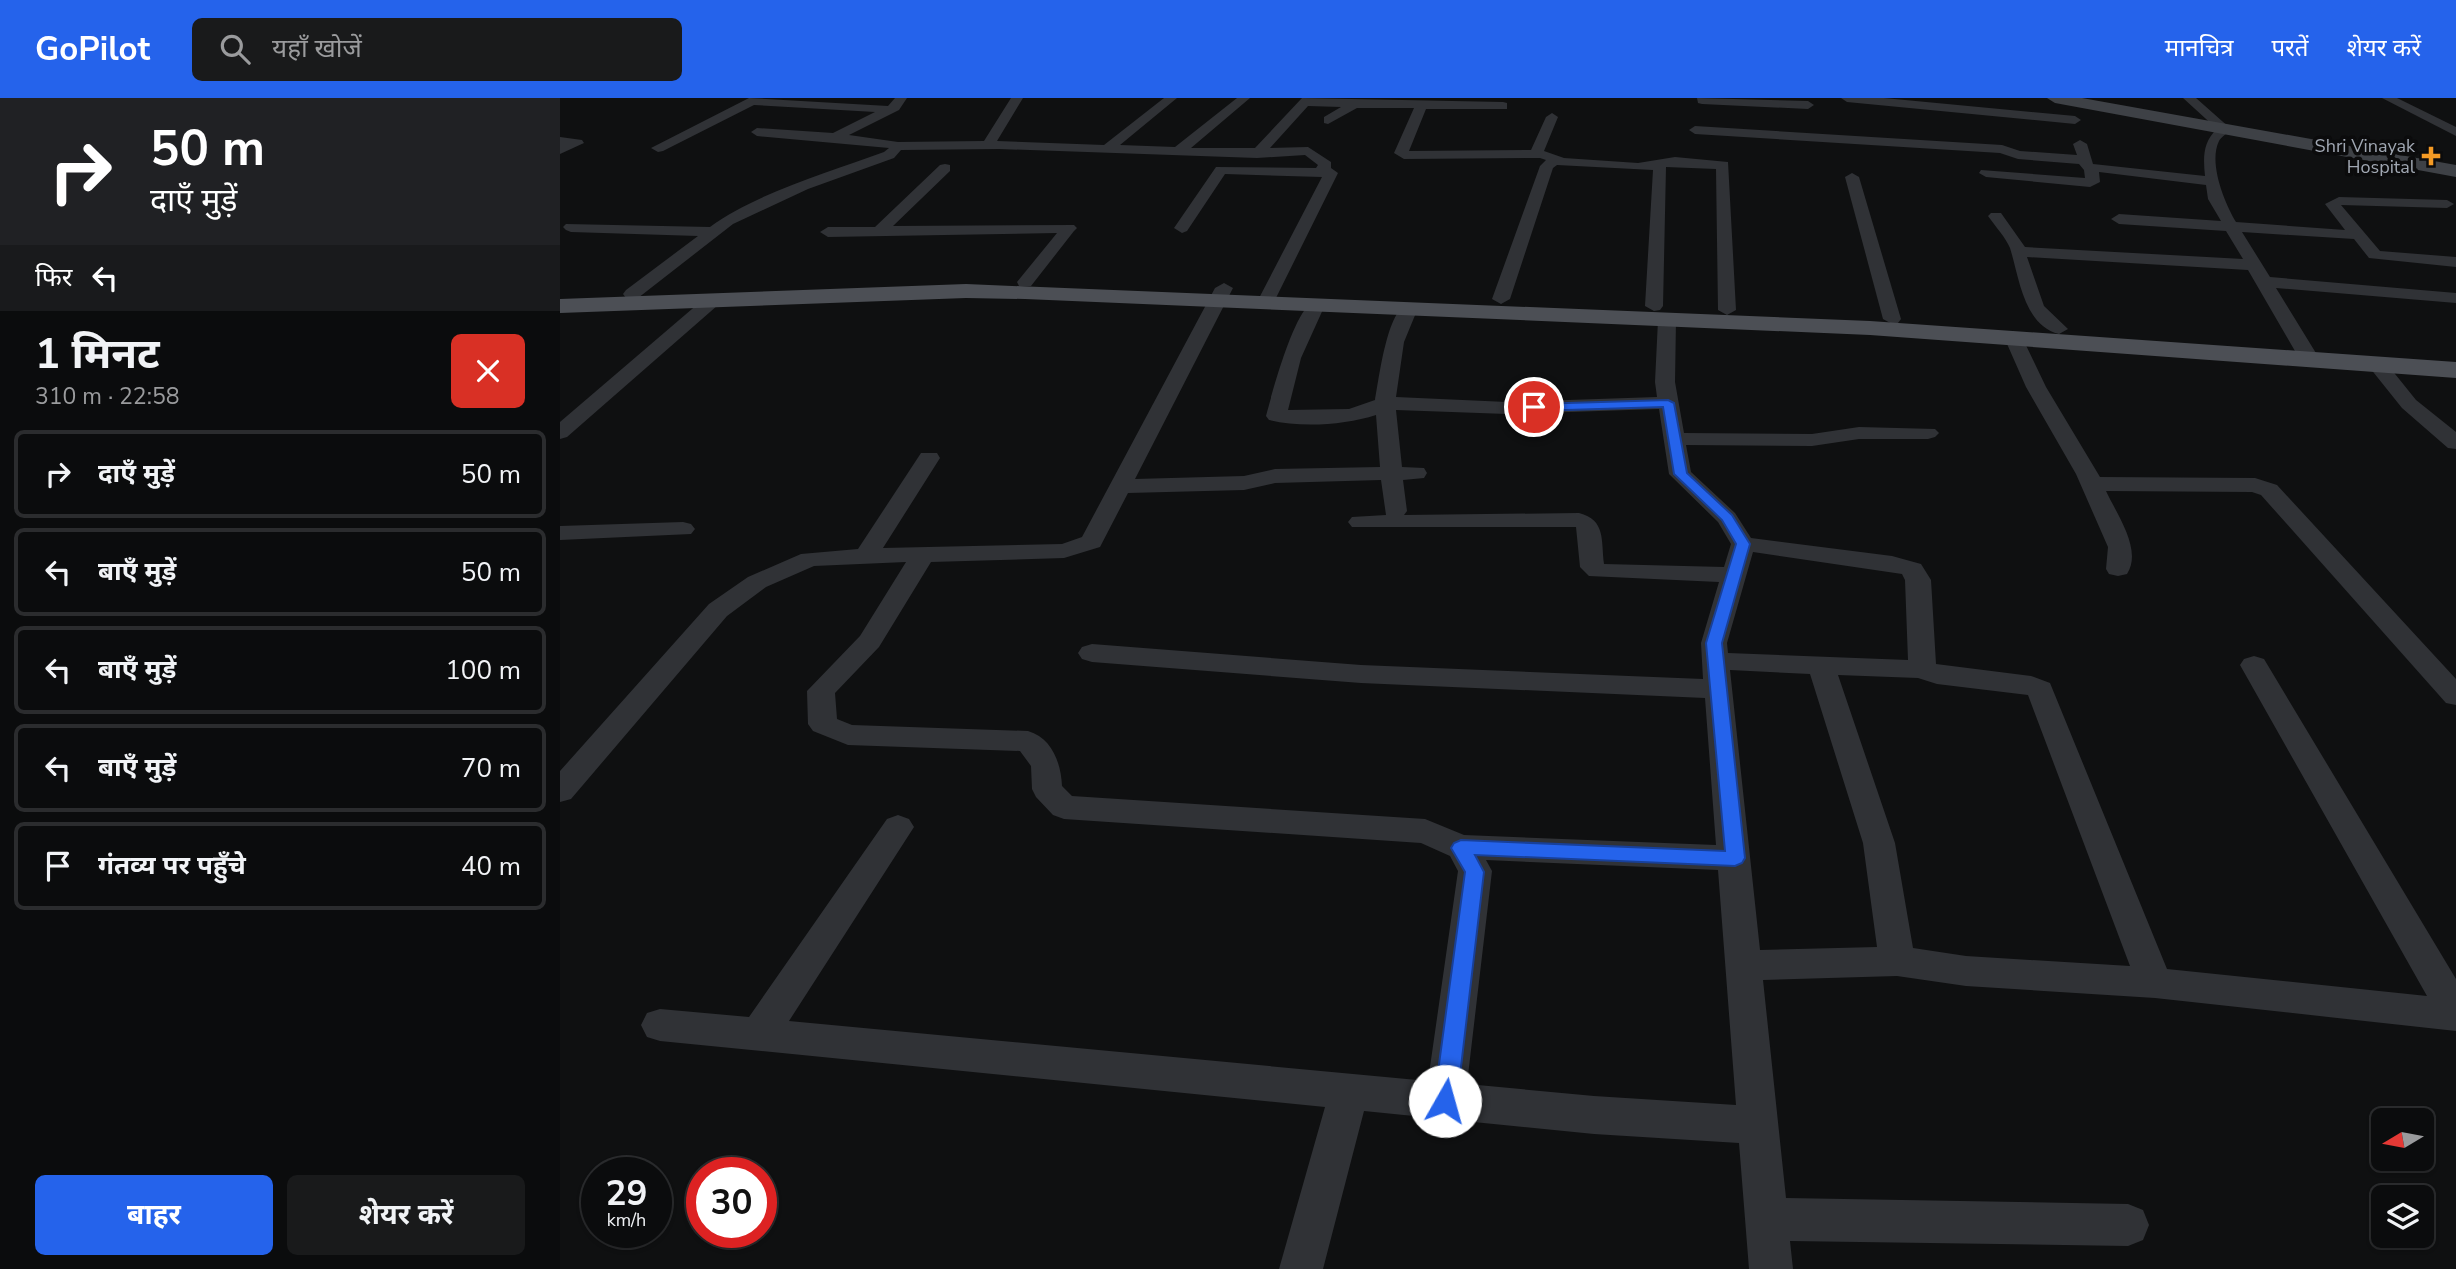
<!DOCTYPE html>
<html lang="hi">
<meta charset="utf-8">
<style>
body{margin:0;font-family:"Nunito Sans","Noto Sans Devanagari",sans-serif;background:#191a1b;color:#f1f3f6;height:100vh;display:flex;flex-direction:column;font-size:26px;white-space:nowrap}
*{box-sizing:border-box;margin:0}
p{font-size:23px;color:#9a9b9d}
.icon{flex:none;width:38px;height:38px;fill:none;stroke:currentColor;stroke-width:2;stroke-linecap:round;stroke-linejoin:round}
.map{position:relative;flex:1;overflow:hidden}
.drawer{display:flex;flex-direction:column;background:#0b0c0d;width:560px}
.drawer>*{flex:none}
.hud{background:#202124;color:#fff;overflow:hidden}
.needle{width:46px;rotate:260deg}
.fabs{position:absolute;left:1811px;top:1010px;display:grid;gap:14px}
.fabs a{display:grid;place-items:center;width:63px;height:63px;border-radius:10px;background:#0b0c0d;box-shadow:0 2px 5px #0004,0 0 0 2px #2b2c2e;font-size:35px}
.speed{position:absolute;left:21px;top:1059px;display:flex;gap:14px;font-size:35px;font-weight:700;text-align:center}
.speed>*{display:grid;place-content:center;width:91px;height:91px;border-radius:50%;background:#0b0c0d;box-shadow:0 2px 5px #0004,0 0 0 2px #2b2c2e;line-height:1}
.speed small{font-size:18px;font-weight:400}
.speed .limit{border:10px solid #d22;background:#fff;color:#111}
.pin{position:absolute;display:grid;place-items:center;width:60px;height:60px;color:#fff;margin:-30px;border:4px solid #fff;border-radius:50%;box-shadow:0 2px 7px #0007}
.me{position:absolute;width:77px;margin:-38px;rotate:7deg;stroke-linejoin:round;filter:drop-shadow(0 0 5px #0008)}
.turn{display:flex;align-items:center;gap:24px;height:147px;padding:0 35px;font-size:32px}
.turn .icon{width:91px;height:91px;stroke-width:2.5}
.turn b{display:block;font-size:49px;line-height:60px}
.then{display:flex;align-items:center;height:66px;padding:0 35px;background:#0003;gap:14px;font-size:26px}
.round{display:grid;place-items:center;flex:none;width:74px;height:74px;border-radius:10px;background:#191a1b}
.head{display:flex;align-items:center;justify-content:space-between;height:119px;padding:0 35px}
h1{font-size:42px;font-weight:700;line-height:52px}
.action{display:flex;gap:14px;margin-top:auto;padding:14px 35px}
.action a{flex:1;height:80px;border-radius:10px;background:#2563eb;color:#fff;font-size:28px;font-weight:700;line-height:80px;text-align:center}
.action a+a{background:#191a1b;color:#f1f3f6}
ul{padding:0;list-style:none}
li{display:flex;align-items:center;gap:21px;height:88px;margin:0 14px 10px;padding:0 21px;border:4px solid #2b2c2e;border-radius:10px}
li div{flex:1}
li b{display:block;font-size:26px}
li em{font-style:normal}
header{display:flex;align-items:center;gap:42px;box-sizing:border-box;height:98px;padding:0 35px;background:#2563eb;color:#fff}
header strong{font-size:33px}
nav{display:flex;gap:38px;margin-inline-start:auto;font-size:24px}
.search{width:490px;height:63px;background:#191a1b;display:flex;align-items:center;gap:18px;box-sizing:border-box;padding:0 24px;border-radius:10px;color:#9a9b9d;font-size:26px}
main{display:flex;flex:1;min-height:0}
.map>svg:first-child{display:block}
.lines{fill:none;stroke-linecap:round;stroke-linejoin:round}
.minor{fill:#303236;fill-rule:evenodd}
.secondary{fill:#3e4146;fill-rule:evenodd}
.primary{fill:#4c4f55;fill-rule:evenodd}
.route{fill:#2563eb;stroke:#184099;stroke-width:2}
.poi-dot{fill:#f49a24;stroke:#0b0b0c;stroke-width:2.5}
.labels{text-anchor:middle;stroke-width:7;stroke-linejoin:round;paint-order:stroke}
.far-poi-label{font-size:18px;fill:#a0a7b2;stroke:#0b0b0c;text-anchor:end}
</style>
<header>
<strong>GoPilot</strong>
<div class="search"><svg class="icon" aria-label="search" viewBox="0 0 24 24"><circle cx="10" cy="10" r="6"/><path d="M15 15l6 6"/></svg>यहाँ खोजें</div>
<nav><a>मानचित्र</a><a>परतें</a><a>शेयर करें</a></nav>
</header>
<main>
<section class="drawer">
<div class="hud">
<div class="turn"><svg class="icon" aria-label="right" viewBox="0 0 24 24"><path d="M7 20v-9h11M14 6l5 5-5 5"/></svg><div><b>50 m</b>दाएँ मुड़ें</div></div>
<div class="then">फिर<svg class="icon" aria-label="left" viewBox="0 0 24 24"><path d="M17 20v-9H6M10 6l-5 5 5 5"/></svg></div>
</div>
<div class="head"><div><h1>1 मिनट</h1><p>310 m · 22:58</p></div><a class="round" style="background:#d93025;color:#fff"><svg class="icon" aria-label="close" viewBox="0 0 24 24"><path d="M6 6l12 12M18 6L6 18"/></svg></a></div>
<ul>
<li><svg class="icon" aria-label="right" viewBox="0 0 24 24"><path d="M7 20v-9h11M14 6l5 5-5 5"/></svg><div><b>दाएँ मुड़ें</b></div><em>50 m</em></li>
<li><svg class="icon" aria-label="left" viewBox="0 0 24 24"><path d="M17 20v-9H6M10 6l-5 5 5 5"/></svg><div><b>बाएँ मुड़ें</b></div><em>50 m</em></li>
<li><svg class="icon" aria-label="left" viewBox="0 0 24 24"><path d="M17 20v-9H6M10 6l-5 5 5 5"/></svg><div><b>बाएँ मुड़ें</b></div><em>100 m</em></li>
<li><svg class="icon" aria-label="left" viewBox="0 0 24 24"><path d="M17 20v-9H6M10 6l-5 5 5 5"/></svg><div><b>बाएँ मुड़ें</b></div><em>70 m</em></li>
<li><svg class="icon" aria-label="arrive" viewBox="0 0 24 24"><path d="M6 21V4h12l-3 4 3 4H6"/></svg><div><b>गंतव्य पर पहुँचे</b></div><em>40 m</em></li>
</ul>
<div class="action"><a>बाहर</a><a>शेयर करें</a></div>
</section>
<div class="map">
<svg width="1896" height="1171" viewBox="0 0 1896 1171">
<rect width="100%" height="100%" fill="#0f1011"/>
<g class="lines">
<!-- minor -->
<g class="minor">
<path d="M189 0 328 8 335 0H347L339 12 289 37 338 44 424 43 451 0H463L437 43 544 47 604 0H617L560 47 615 49 677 0H690L631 50H695L742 0 943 4 947 5V11H866L849 53 971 52 986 19 992 15 998 19 984 53 1004 60 1078 65 1115 59 1168 64 1176 212 1167 217 1158 212 1156 71 1106 69 1103 208 1100 212 1094 213 1085 208 1093 72 997 67 993 70 950 201 941 206 932 201 980 68 986 62 980 60 844 61 834 55 854 10H797L768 26 764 25V19L781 9 748 8 710 50 748 49 771 64V70L778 75 712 208 706 209 697 204 762 79 665 76 627 133 622 135 614 130 656 69 756 70 758 67 745 57 697 60 439 51 341 52 334 60 248 91 173 126 78 200H66L63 196 66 192 138 138 11 134 6 132 3 129 6 126 150 129C196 95 270 74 324 54L329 50 197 38 191 34 197 30 273 35 315 14 194 7 103 53 98 54 91 50Z"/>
<path d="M1137 0 1248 3 1254 7 1248 11 1142 6 1138 5Z"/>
<path d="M1281 0H1324L1515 18 1521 22 1515 26 1287 4Z"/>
<path d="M1623 0H1636L1671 31C1668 35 1661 39 1659 43 1648 65 1665 106 1676 124L1785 132 1765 106 1779 99 1887 102 1894 106 1887 110 1781 107 1820 153 1896 159V169L1809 160 1794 141 1682 134 1710 179 1896 195V205L1716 190 1759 260 1749 266 1739 260 1688 172 1467 159 1484 208 1508 231 1499 236C1463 227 1459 178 1450 150 1446 140 1435 128 1428 118L1431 115H1441L1465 149 1683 161 1666 133 1559 126 1551 121 1559 116 1661 123 1648 101 1646 87 1539 74 1540 84 1530 89 1426 79 1419 75 1421 72 1525 80 1524 72 1519 66 1458 61 1440 55 1135 36 1129 32 1135 28 1442 47 1460 53 1517 57 1513 46 1520 42 1527 46 1533 66 1645 78C1643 59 1643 44 1657 31Z"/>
<path d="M1822 0H1837L1896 29V38Z"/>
<path d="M0 39 22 42 24 45 0 56Z"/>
<path d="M385 66 390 67V73L333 128 514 127 517 130 514 133 471 188H459L457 184 497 135 268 139 260 134 268 129H315L380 67Z"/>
<path d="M1292 75 1299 79 1341 221 1338 225 1332 226 1323 221 1285 79Z"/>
<path d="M664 185 673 190 575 381 684 378 715 371 820 369 816 317C785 327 741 330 709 322L706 318C712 296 735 207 756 202L765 207 741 260 728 312 789 311 815 302C819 282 827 210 849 205L858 210 844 244 836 299 947 304 1097 299 1095 284 1098 222 1107 217 1116 222 1115 284 1124 335 1252 336 1299 329 1375 331 1379 335 1375 339 1368 341H1299L1252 348 1126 347 1131 374 1175 415 1191 440 1332 458 1361 466 1371 482 1376 566 1471 578 1490 585 1607 871 1867 898 1680 567 1684 561 1694 558 1704 561 1896 881V933L1595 900 1406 888 1337 878 1203 882 1226 1100 1568 1106 1583 1112 1589 1127 1583 1142 1568 1148 1230 1143 1233 1171H1189L1179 1045 1034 1036 804 1013 763 1171H719L765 1009 100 943 87 939 81 927 87 915 100 911 189 919 327 721 338 717 349 721 354 729 229 923 868 983 898 773 890 758 861 745 504 721 493 717 476 699 472 691 471 668 460 653 288 647 253 633 248 626 247 593 300 538 346 464 254 468 206 489 167 518 11 701 0 704V673L149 506 188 479 241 456 298 451 361 355H377L380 360 323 450 502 446 522 439 655 190ZM1099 311 1109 376 1158 424 1171 446 1164 469 1044 466C1041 442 1046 422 1019 415L844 417 847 413 843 382 864 380 867 375 864 370 842 369 836 312 947 316ZM821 382 826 417 792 419 788 424 792 429H1016L1020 469 1029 478 1159 484 1141 545 1143 581 801 567 532 546 522 549 518 555 522 561 532 564 801 585 1145 600 1156 747 904 737 865 721 512 698 502 688C501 665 492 640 468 633L292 627 277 621 275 595 319 549 371 464 504 460 540 449 568 395 684 392 715 385ZM1193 454 1342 476 1345 482 1348 562 1168 555 1167 545ZM1170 572 1250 576 1303 745 1317 849 1200 852ZM1278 577 1358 580 1377 586 1468 597 1570 868 1406 858 1353 850 1335 745ZM926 762 1158 772 1176 1007 1034 998 907 986 932 773Z"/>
<path d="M152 198 161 203 158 207 7 339 0 341V324L146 199Z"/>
<path d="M1453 233 1462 239 1486 289 1540 379 1695 380 1717 387 1896 581V607L1886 605 1701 397 1692 394 1546 393C1556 415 1583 452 1567 476L1558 478 1549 476 1546 471 1548 449 1516 376 1466 289 1444 239Z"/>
<path d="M1816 259 1823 261 1856 302 1896 334V351L1888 350 1842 310 1806 265Z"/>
<path d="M123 424 131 426 135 431 131 436 0 442V428Z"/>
</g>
<!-- secondary -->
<path class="secondary" d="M1487 0H1522L1896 67V79L1495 5Z"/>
<!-- primary -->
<path class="primary" d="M406 186 1310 223 1896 264V280L1310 237 465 201 406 200 0 215V201Z"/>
</g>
<!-- route -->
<path class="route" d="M1108 302 1114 305 1127 375 1172 417 1190 446 1162 545 1185 760 1182 765 1175 768 915 757 924 774 897 1003 893 1011 885 1014 877 1011 874 1003 905 774 891 750 894 745 901 742 1165 753 1146 545 1176 446 1162 422 1114 376 1103 309 974 313 968 309 974 306Z"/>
<!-- markers -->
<path class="poi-dot" d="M1867.5 47.5h7v7h7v7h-7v7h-7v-7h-7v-7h7z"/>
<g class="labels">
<!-- far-poi labels -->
<g class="far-poi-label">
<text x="1855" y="54">Shri Vinayak<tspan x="1855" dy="21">Hospital</tspan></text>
</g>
</g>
</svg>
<div class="fabs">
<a><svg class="needle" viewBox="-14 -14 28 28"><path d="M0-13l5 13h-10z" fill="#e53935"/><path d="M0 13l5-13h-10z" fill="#9a9b9d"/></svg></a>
<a><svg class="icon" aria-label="layers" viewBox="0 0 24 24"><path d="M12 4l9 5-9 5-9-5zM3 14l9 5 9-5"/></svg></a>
</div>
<div class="speed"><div>29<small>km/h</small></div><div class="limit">30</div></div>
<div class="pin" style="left:974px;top:309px;background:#d93025"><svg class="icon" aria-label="arrive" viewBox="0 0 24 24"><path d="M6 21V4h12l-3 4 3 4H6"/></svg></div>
<svg class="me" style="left:885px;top:1003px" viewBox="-20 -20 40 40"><circle r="19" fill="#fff"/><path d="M0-13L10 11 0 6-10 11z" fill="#2563eb"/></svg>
</div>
</main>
